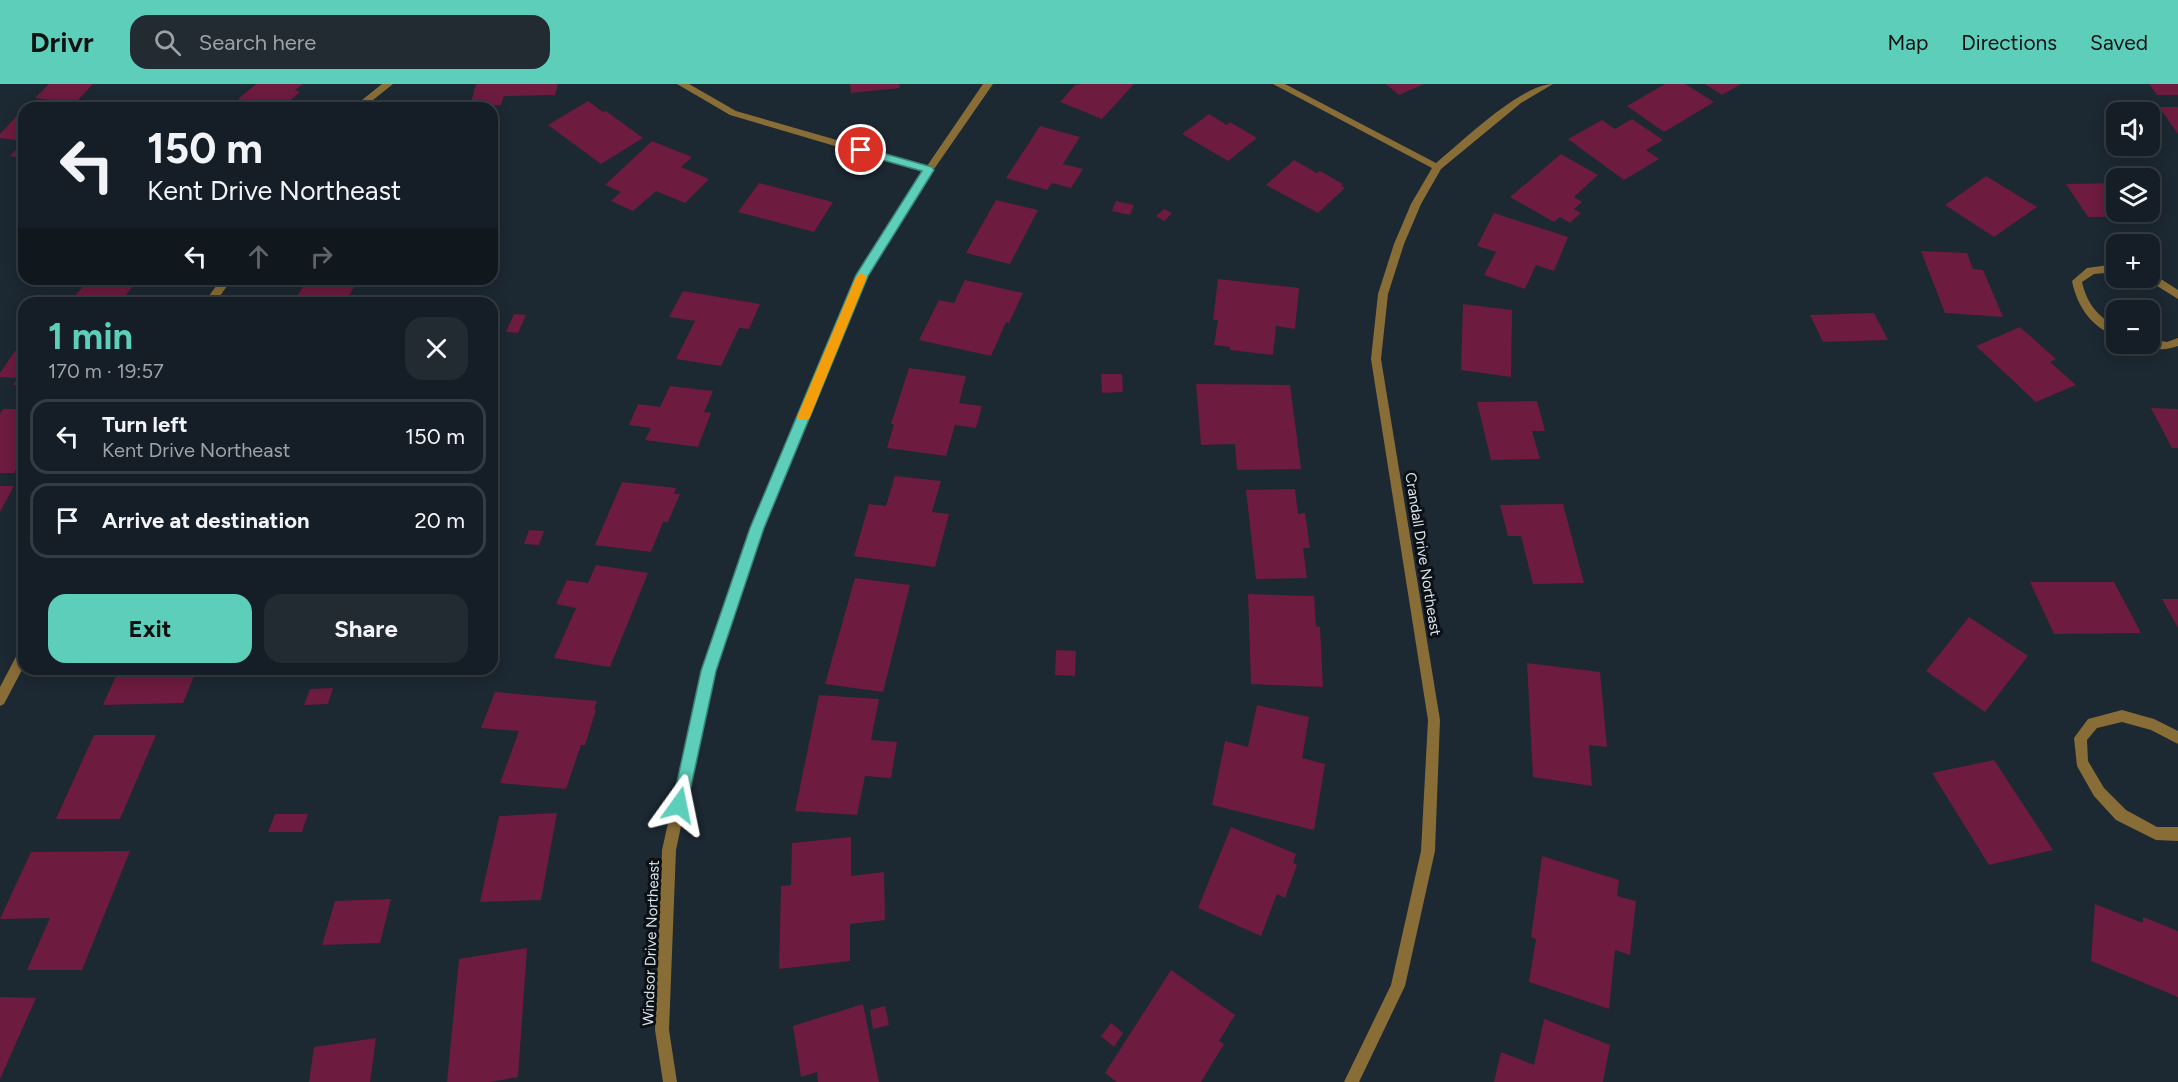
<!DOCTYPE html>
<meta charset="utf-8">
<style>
body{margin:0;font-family:Figtree,sans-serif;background:#222b32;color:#f1f3f6;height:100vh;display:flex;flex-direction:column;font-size:22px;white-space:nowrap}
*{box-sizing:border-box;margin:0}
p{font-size:20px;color:#9da2a7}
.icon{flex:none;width:33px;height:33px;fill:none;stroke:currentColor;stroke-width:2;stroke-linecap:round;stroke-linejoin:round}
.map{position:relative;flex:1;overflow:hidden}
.drawer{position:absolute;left:18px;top:213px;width:480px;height:378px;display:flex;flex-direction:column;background:#151e26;border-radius:18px;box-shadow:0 3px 15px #0003,0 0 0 2px #343c43}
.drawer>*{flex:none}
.hud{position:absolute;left:18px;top:18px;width:480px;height:183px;border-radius:18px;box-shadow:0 3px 15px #0003,0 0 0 2px #343c43;background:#151e26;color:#f1f3f6;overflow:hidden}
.buttons{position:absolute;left:2106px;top:18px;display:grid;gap:12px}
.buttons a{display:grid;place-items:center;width:54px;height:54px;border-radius:12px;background:#151e26;box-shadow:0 3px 15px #0003,0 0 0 2px #343c43;font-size:30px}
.pin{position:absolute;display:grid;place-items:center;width:51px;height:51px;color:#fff;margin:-26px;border:3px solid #fff;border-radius:50%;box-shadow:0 2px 6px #0007}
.me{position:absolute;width:66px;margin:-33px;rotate:12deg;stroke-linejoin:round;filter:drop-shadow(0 0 4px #0008)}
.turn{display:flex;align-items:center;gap:21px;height:126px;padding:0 30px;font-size:27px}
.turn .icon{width:78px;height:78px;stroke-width:2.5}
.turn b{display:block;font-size:42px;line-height:51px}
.lanes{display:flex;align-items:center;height:57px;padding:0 30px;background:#0003;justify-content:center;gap:30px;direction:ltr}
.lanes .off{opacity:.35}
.round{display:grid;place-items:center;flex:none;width:63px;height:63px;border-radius:18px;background:#222b32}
.headline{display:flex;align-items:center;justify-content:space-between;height:102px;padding:0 30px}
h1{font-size:36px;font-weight:700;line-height:45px;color:#5cceba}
.cta{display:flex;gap:12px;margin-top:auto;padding:12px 30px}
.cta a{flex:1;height:69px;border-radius:18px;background:#5cceba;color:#111;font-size:24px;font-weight:700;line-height:69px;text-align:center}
.cta a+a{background:#222b32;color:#f1f3f6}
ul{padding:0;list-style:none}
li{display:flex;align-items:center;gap:18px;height:75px;margin:0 12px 9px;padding:0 18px;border:3px solid #343c43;border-radius:18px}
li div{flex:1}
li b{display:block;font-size:22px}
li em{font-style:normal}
header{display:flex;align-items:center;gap:36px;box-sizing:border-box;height:84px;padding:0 30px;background:#5cceba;color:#111}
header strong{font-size:28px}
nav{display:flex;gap:33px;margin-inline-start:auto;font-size:21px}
.search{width:420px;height:54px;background:#222b32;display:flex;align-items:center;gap:15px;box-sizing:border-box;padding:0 21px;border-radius:18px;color:#9da2a7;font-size:22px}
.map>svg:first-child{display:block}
.building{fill:#6d1b3e}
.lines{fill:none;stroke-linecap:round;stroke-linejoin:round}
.street{fill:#896d37;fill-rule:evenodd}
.route{fill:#5cceba;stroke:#3c8679;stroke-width:1.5}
.slow{fill:#f59e0b}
.labels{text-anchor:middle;stroke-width:6;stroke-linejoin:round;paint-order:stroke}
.street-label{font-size:15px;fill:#dae2e9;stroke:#0b1015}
</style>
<header>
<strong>Drivr</strong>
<div class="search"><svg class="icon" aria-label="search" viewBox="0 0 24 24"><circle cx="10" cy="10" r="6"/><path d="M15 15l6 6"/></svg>Search here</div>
<nav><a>Map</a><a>Directions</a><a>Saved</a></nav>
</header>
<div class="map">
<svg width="2178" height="998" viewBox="0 0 2178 998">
<rect width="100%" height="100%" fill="#1c2832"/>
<!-- building -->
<g class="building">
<path d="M49 0H93L75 19 35 14Z"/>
<path d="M256 0H303L295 6 300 8 281 24H265L255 21 248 24 238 21 242 17 238 15Z"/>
<path d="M476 0H558L555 11 504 12 501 21 470 22Z"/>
<path d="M850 0H899L900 4 851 9Z"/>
<path d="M1081 0H1134L1102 35 1060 18 1075 1Z"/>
<path d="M1386 0H1424L1399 11Z"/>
<path d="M1665 0H1685L1714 18 1664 48 1627 22Z"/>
<path d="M1705 0H1741L1722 11Z"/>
<path d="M2149 0H2178V11H2157Z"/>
<path d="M130 17 143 18 138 24H123Z"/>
<path d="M588 17 603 28 606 27 643 54 601 80 548 41Z"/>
<path d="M2159 23H2178V50Z"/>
<path d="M24 24V74L10 72 24 57 0 54V50Z"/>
<path d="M1209 30 1227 41 1230 38 1257 54 1228 77 1182 50Z"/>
<path d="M1632 35 1663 56 1646 66 1659 75 1624 96 1568 55 1602 36 1615 45Z"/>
<path d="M1040 42 1080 53 1063 80 1083 85 1071 104 1052 99 1047 106 1006 94Z"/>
<path d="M652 57 692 73 681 83 709 95 685 119 656 107 633 127 611 117 621 108 605 101Z"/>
<path d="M1561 70 1598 91 1574 113 1582 118 1574 125 1581 129 1570 139 1560 133 1554 138 1510 113Z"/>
<path d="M1294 76 1317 89 1320 87 1343 100 1341 102 1345 104 1318 129 1266 101Z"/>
<path d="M1986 92 2037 123 1994 153 1945 121Z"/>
<path d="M759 99 833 118 814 148 738 128Z"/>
<path d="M2116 99V128H2151L2154 132 2088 133 2066 100Z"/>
<path d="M996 116 1038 126 1010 180 966 169Z"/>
<path d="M1116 117 1134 121 1130 131 1112 127Z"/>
<path d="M1164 125 1172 129 1164 137 1156 132Z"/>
<path d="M1494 129 1568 153 1554 187 1536 181 1525 205 1484 191 1496 168 1477 162Z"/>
<path d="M1921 167 1967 169 1973 185 1983 186 2003 233 1945 229Z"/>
<path d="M89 195H145L141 200 135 199 120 219 70 218Z"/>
<path d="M1218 195 1299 204 1295 245 1276 242 1273 271 1230 266V263L1214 261 1218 236H1213Z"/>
<path d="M965 196 1023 209 1009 239 1006 238 991 272 919 256 939 216 954 219Z"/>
<path d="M306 198 354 203 344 219H293Z"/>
<path d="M683 207 760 220 749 245 739 244 721 282 676 275 695 237 669 233Z"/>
<path d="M1463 220 1512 226 1511 293 1461 286Z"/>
<path d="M1874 229 1888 256 1823 258 1810 231Z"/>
<path d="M514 230 526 231 518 249 506 248Z"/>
<path d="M2020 243 2056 275 2050 278 2076 301 2036 318 1976 262Z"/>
<path d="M15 267 24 268V302L13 301 18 294 0 293V289Z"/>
<path d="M909 284 966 292 959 319 982 322 976 344 955 341 946 372 887 364 894 340H891Z"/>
<path d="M1101 290H1122L1123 308 1102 309Z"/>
<path d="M1196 300 1290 301 1301 385 1237 386 1235 360 1201 361Z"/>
<path d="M670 302 713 307 704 328 711 329 698 363 645 356 651 344 629 341 638 320 660 323Z"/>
<path d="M1537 317 1545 347H1532L1540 375 1491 376 1477 318Z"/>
<path d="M2151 324 2178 325V364H2172Z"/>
<path d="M3 325H24V372L14 389H0V330Z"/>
<path d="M895 392 941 397 932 428 949 430 935 483 854 472 869 420 886 422Z"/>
<path d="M622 398 676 404 674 410H680L668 438H663L651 468 595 461Z"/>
<path d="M0 402H14L0 428Z"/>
<path d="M1295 405 1298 430 1305 429 1310 464H1303L1307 494 1256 495 1246 406Z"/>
<path d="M1563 420 1584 499 1533 500 1521 452H1508L1500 421Z"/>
<path d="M529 446 544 447 539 461 524 460Z"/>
<path d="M596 481 648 489 610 583 554 574 576 524 556 520 567 496 588 499Z"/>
<path d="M855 494 910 501 883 608 825 600Z"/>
<path d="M2030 498H2114L2141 549 2054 550Z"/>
<path d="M1248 510 1314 512 1316 542 1320 543 1323 603 1251 600Z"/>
<path d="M2162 515H2178V544Z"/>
<path d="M1969 533 2028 572 1985 628 1926 587Z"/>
<path d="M1056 566 1076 567 1075 592 1055 591Z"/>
<path d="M1527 579 1600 588 1607 663 1589 661 1592 702 1533 693Z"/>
<path d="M119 585H177L176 587H196L183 619 103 621Z"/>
<path d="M333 604 328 620 304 621 310 605Z"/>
<path d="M495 608 597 617 594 626H596L585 661H581L566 705 500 699 519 647 481 644Z"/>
<path d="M819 611 879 615 871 656 897 658 891 694 865 692 857 731 795 727Z"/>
<path d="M1257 621 1309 633 1302 674 1325 680 1314 746 1212 721 1225 657 1248 663Z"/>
<path d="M94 651H156L120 735H56Z"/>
<path d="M1994 676 2053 766 1989 781 1932 689Z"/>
<path d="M557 729 541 816 480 818 499 732Z"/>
<path d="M275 730H308L302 748H268Z"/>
<path d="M1231 743 1296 770 1293 779 1297 781 1285 814 1277 810 1261 852 1198 824Z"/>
<path d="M851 753V792L884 788 885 836 850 840V877L779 885 781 802 791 801 792 759Z"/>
<path d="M130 767 82 886H27L50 834 0 835 31 768Z"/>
<path d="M1542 772 1619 796 1617 812 1636 817 1630 871 1615 866 1609 925 1529 898 1536 855 1531 853Z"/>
<path d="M391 815 380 859 322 861 335 817Z"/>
<path d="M2095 820 2143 839V833L2178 847V913L2091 877Z"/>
<path d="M527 864 518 993 490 998H447L459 875Z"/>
<path d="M1171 886 1235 931 1219 957 1224 960 1201 998H1117L1105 989Z"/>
<path d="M0 913 36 914 0 995Z"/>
<path d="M863 920 879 998H818L817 988 801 993 793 942Z"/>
<path d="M885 922 889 941 873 945 870 926Z"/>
<path d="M1544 935 1610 961 1603 998H1494L1501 968 1534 981Z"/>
<path d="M1111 939 1123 949 1114 963 1101 952Z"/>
<path d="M376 954 370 998H309L314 963Z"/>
</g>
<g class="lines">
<!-- street -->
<g class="street">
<path d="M382 0H393L363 24H352Z"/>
<path d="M677 0H689L736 27 927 82 983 0H993L932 88 867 192 763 444 714 587 676 766 669 946 677 998H663L655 946 662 766 702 587 751 444 857 191 923 88 730 31Z"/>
<path d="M1273 0H1285L1436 79C1462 58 1521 0 1553 0L1521 19 1441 85 1421 120 1404 160 1388 210 1381 275 1440 636 1435 767 1405 902 1359 998H1344L1391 901 1421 767 1428 636 1371 275 1378 210 1394 160 1411 120 1432 84Z"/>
<path d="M2116 180V188L2094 190 2082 198C2087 220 2098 232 2116 243V252C2091 243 2077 222 2072 197L2087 184Z"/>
<path d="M2150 188 2178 206V215L2146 195 2150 194Z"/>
<path d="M221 195H232L215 219H204Z"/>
<path d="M2178 254V262C2167 266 2154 267 2145 260H2150V255L2167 258Z"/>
<path d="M24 563V582L4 620 0 622V603L20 565Z"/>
<path d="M2122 626 2154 635 2178 647V660L2151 646 2122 638 2097 644 2087 656 2088 677 2104 704 2126 726 2157 743H2178V757L2156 756 2116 736 2094 712 2077 682 2074 654 2088 635Z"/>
</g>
</g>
<!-- route -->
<path class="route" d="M861 63 932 83 934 86 868 192 764 444 716 587 687 721 685 726 679 729 674 726 672 721 701 587 750 444 856 191 922 87 857 69V64Z"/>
<!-- slow -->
<path class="slow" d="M861 189 867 193 810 333 808 336H799L797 333 856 193Z"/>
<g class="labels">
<!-- street labels -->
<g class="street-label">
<text transform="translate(1423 470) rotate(81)" y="5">Crandall Drive Northeast</text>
<text transform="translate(651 859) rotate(-88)" y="5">Windsor Drive Northeast</text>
</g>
</g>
</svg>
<div class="buttons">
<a><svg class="icon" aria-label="sound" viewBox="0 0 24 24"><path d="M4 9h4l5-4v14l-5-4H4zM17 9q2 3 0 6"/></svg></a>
<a><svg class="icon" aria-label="layers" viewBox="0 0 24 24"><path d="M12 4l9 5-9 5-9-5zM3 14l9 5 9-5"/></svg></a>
<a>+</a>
<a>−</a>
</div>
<div class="pin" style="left:861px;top:66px;background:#d93025"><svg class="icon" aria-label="arrive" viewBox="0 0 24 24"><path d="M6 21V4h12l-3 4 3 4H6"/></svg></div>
<svg class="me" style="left:679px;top:721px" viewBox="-20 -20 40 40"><path d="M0-17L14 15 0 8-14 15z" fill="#5cceba" stroke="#fff" stroke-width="4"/></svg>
<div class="hud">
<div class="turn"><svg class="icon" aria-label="left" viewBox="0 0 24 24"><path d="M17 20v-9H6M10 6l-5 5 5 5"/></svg><div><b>150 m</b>Kent Drive Northeast</div></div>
<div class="lanes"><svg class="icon" aria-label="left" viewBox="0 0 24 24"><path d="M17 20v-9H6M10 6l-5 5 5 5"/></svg><svg class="icon off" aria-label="ahead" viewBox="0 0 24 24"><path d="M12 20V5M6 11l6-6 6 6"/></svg><svg class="icon off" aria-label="right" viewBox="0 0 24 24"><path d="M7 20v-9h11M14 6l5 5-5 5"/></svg></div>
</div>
<section class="drawer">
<div class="headline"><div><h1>1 min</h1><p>170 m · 19:57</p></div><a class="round"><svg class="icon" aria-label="close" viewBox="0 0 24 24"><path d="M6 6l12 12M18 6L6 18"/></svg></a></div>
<ul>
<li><svg class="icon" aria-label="left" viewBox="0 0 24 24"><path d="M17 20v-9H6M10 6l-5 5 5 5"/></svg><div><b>Turn left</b><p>Kent Drive Northeast</p></div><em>150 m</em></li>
<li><svg class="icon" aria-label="arrive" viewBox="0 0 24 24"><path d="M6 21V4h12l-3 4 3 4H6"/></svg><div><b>Arrive at destination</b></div><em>20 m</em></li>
</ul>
<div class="cta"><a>Exit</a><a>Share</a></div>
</section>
</div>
